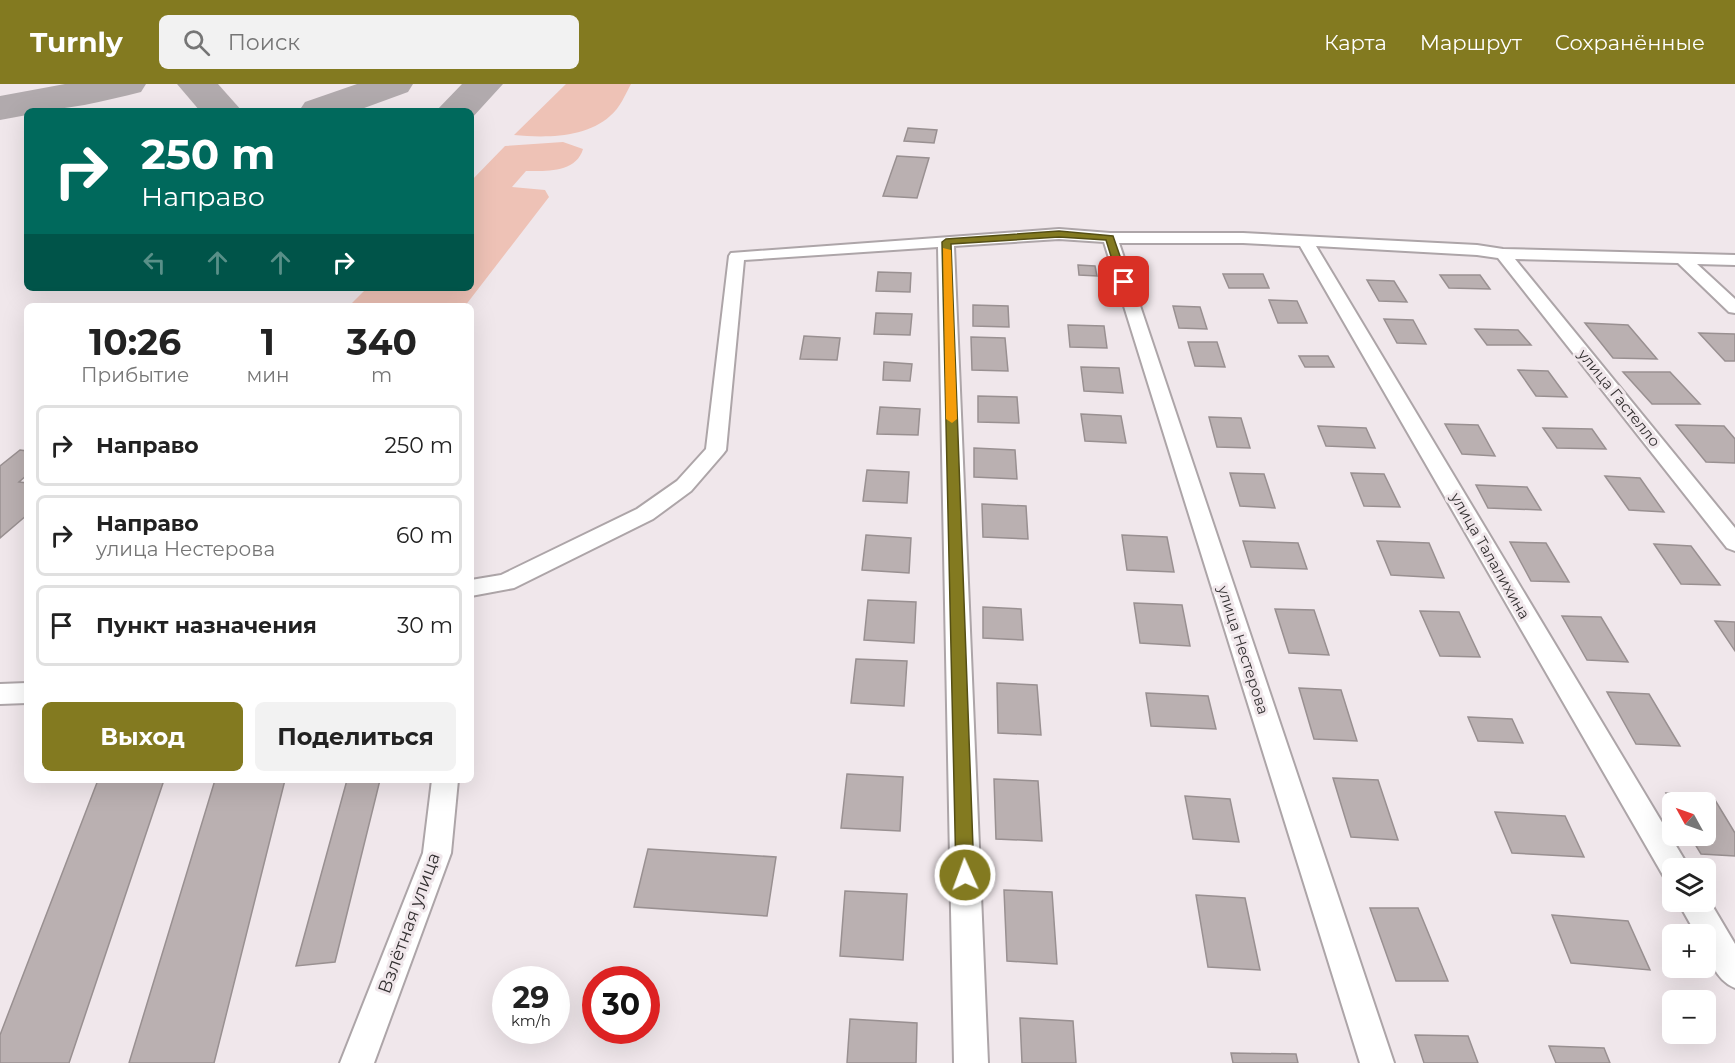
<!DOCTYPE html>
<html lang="ru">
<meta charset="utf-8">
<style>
body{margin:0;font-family:Montserrat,sans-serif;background:#f2f2f2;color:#222;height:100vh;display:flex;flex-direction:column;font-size:22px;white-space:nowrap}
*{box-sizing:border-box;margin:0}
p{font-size:20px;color:#767676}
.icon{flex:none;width:33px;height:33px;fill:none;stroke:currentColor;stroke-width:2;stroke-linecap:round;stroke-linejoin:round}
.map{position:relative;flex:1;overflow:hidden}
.side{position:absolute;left:24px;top:219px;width:450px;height:480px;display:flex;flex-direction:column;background:#fff;border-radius:9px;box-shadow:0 6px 24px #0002}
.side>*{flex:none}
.guide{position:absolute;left:24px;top:24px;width:450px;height:183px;border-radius:9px;box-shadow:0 6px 24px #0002;background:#00695c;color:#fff;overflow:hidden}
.needle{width:39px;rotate:310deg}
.tools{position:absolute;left:1662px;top:708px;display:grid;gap:12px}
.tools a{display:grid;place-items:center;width:54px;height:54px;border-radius:9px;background:#fff;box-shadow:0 6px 24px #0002;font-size:30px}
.speed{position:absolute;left:492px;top:882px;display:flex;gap:12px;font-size:30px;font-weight:700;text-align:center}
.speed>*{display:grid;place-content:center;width:78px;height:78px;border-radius:50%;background:#fff;box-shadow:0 6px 24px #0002;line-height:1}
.speed small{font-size:15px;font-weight:400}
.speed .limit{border:9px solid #d22;background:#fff;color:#111}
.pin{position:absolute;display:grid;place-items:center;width:51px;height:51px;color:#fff;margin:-26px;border-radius:12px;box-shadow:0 3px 9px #0006}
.me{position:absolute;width:66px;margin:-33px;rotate:358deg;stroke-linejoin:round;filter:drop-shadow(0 0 4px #0008)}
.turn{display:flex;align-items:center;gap:21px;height:126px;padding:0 18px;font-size:27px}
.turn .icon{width:78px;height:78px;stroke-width:2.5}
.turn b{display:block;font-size:42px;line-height:51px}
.lanes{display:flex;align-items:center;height:57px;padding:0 18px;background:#0003;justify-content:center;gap:30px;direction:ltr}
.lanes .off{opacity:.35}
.eta{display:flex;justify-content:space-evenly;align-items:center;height:102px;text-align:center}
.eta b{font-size:36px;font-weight:700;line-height:42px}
.action{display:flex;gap:12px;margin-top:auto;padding:12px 18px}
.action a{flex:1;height:69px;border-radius:9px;background:#837a20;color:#fff;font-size:24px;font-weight:700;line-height:69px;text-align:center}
.action a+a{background:#f2f2f2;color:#222}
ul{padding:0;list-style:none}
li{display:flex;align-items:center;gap:18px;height:81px;margin:0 12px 9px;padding:0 6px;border:3px solid #e0e0e0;border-radius:9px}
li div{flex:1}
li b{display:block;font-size:22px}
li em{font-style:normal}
header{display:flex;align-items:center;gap:36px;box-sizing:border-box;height:84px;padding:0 30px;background:#837a20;color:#fff}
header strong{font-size:28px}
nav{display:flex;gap:33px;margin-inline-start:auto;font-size:21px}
.search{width:420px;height:54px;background:#f2f2f2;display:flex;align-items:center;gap:15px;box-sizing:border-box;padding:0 21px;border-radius:9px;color:#767676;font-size:22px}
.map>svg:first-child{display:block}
.green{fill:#eec2b6}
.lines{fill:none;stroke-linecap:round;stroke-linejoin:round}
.taxiway{fill:#b1aaad;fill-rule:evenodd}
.building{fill:#bab0b1;stroke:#999091;stroke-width:1.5}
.minor-casing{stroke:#ada5a8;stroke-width:4}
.minor{fill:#fff;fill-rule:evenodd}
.route{fill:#837a20;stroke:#554f15;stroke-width:1.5}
.slow{fill:#f59e0b}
.labels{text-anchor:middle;stroke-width:6;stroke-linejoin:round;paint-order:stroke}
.street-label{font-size:15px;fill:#343132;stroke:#f0e7eb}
.near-street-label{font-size:18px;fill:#343132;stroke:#f0e7eb}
</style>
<header>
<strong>Turnly</strong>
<div class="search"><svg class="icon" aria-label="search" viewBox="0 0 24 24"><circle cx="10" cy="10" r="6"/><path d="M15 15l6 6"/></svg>Поиск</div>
<nav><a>Карта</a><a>Маршрут</a><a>Сохранённые</a></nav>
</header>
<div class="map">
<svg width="1735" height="979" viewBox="0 0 1735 979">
<rect width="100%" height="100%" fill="#f0e7eb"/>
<!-- green -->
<g class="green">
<path d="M566 0H631C625 11 620 24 610 32 586 54 545 54 514 51Z"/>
<path d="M563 58 583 65C576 89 546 87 526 87L512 103 545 106 549 113 465 222H349L367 204H471V97L505 62Z"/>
</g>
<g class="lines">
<!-- taxiway -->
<g class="taxiway">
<path d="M65 0H146L141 8C104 17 65 27 27 27V31L0 36V12Z"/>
<path d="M177 0H218L242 27H200Z"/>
<path d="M357 0H413L408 8 356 27H299L305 18Z"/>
<path d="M462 0H503L471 35V27H436Z"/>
</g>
</g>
<!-- building -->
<g class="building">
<path d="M908 44 937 46 934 59 904 57Z"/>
<path d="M897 72 929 74 917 114 883 112Z"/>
<path d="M1078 181 1095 182 1097 192 1079 191Z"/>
<path d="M878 188 911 189 910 208 876 207Z"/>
<path d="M1223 190H1263L1269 204H1229Z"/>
<path d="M1440 191H1480L1490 205 1449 204Z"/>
<path d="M1367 196 1394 197 1407 218 1379 217Z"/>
<path d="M1269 216 1297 217 1307 239H1278Z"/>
<path d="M973 221 1008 222 1009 243 973 242Z"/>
<path d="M1173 222 1200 223 1207 245 1179 244Z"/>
<path d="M876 229 912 230 910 251 874 250Z"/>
<path d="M1384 235 1413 236 1426 260 1397 259Z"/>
<path d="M1585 239 1628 241 1657 275 1613 274Z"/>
<path d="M1068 241 1104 242 1107 264 1070 263Z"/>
<path d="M1475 245 1518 246 1531 261H1487Z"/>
<path d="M1699 249 1735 250V277H1725Z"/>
<path d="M804 252 840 254 837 276 800 275Z"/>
<path d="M971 253 1005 254 1008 287 972 286Z"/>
<path d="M1188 258H1217L1225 283 1195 282Z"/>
<path d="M1299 272H1328L1334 283H1305Z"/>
<path d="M884 278 912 280 910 297 883 296Z"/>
<path d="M1081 283 1119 284 1123 309 1084 307Z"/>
<path d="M1518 286 1548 287 1567 313 1536 312Z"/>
<path d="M1623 288H1670L1700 320H1652Z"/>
<path d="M978 312 1017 313 1019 339 978 338Z"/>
<path d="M880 323 920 325 918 351 877 350Z"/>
<path d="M1081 330 1121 332 1126 359 1085 357Z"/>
<path d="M1209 333 1241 334 1250 364 1217 363Z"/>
<path d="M1445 340 1478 341 1495 372 1462 370Z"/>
<path d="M1676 341 1724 342 1735 355V379L1706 378Z"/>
<path d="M1318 342 1366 344 1375 364 1326 362Z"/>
<path d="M1543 344 1592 345 1606 365 1557 364Z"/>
<path d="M974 364 1015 366 1017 395 974 393Z"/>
<path d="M20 366 27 367V391L19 398 27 399V431L0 454V382Z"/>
<path d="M867 386 909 388 907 419 863 417Z"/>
<path d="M1230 389 1264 390 1275 424 1240 422Z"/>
<path d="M1351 389 1384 390 1400 423 1364 422Z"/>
<path d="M1605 392 1640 394 1664 428 1629 426Z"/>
<path d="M1476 401 1527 403 1541 426 1488 424Z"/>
<path d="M982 420 1026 422 1028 455 983 453Z"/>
<path d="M866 451 911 454 909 489 862 486Z"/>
<path d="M1122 451 1167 453 1174 488 1127 486Z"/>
<path d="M1243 457 1298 459 1307 485 1251 483Z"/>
<path d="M1377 457 1429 459 1444 494 1391 491Z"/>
<path d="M1510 458 1546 459 1569 498 1531 497Z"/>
<path d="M1654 460 1691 462 1720 501 1681 500Z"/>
<path d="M868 516 916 518 914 559 864 556Z"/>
<path d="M1134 519 1182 521 1190 562 1140 559Z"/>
<path d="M983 523 1021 525 1023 556 983 554Z"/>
<path d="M1275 525 1314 526 1329 571 1289 569Z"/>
<path d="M1420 527 1459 528 1480 573 1440 572Z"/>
<path d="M1562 532 1601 533 1628 578 1587 576Z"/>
<path d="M1715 537 1735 538V567Z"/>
<path d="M856 575 907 577 904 622 851 619Z"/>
<path d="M997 599 1037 601 1041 651 998 649Z"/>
<path d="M1299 604 1341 606 1357 657 1314 655Z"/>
<path d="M1607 608 1649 610 1680 662 1636 660Z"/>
<path d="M1146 609 1208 612 1216 645 1151 642Z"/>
<path d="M1468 633 1512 635 1523 659 1478 657Z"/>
<path d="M847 690 903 693 900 747 841 744Z"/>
<path d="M1333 694 1378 696 1398 756 1351 753Z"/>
<path d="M994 695 1038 697 1042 757 996 755Z"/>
<path d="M98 696H164L69 979H0V951Z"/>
<path d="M215 696H285L214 979H129Z"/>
<path d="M347 696H380L335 878 296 882Z"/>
<path d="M1666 709 1712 711 1735 749V772L1701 770 1690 752H1706V718L1672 720Z"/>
<path d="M1185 712 1230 715 1239 758 1193 755Z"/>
<path d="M1495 728 1565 732 1584 773 1512 769Z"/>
<path d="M648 765 776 773 767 832 634 823Z"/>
<path d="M1004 806 1052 808 1057 880 1007 877Z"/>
<path d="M845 807 907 810 903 876 840 872Z"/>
<path d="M1196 811 1245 814 1260 886 1208 883Z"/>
<path d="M1370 824H1418L1448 897H1396Z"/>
<path d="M1552 831 1628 837 1650 886 1571 879Z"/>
<path d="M1020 934 1073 937 1076 979H1022Z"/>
<path d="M850 935 917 939 916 979H847Z"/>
<path d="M1415 951 1468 952 1478 979H1424Z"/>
<path d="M1549 962 1604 964 1610 979H1556Z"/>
<path d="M1231 969 1296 970 1298 979H1233Z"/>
</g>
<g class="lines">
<defs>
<g id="minor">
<path d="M1059 145 1110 149H1243L1477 161 1503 165 1735 171V181L1697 180 1735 215V229L1729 228 1678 179 1515 175 1735 444V467L1727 464 1498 174 1477 171 1316 162 1684 775 1688 784H1672V797L1664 793 1300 162 1243 159H1119L1394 979H1360L1104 158 1059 155 954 162 988 979H954L938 163 744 176 726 366 723 370 691 407 653 435 514 504 471 512V496L501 491 637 425 677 397 706 365 729 172 731 169Z"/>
<path d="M27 599V619L0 620V600Z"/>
<path d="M432 696H458L451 769 374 979H340L423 769Z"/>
<path d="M1706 811 1735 860V904C1715 896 1706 871 1706 850H1696L1678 818H1706Z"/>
</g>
</defs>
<!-- minor casing -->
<use href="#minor" class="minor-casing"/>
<!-- minor -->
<use href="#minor" class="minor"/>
</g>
<!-- route -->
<path class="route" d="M1059 147 1113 152 1129 198 1127 200 1119 198 1106 156 1059 153 951 160 974 791 971 797 965 799 959 797 956 791 942 158 946 155Z"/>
<!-- slow -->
<path class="slow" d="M943 164 951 166 957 335 952 339 946 335Z"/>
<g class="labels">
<!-- street labels -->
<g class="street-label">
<text transform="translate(1619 314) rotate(51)" y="5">улица Гастелло</text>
<text transform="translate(1490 472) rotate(60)" y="5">улица Талалихина</text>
<text transform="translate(1243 566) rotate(72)" y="5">улица Нестерова</text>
</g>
<!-- near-street labels -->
<g class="near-street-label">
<text transform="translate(409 839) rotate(-70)" y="6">Взлётная улица</text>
</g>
</g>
</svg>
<div class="tools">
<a><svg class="needle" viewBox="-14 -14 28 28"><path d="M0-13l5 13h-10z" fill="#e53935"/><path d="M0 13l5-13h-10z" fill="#767676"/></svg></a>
<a><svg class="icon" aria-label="layers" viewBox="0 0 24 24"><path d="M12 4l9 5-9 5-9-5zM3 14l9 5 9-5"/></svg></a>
<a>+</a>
<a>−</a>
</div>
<div class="speed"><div>29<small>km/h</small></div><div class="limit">30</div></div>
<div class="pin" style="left:1124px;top:198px;background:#d93025"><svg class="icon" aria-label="arrive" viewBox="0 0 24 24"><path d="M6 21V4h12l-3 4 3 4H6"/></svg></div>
<svg class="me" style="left:965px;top:791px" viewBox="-20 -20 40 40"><circle r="17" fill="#837a20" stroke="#fff" stroke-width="3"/><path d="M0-11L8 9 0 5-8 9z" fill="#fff"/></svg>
<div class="guide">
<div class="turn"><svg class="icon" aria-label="right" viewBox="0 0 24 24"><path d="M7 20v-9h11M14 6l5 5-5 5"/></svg><div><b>250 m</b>Направо</div></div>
<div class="lanes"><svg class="icon off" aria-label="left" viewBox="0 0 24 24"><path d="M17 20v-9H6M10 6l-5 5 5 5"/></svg><svg class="icon off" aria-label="ahead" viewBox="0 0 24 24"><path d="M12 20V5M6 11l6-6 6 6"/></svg><svg class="icon off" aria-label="ahead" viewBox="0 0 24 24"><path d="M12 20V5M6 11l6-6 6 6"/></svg><svg class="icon" aria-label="right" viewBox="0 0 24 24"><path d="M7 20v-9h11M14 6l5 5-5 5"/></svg></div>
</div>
<section class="side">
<div class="eta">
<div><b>10:26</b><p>Прибытие</p></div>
<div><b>1</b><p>мин</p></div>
<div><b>340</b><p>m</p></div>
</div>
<ul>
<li><svg class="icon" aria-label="right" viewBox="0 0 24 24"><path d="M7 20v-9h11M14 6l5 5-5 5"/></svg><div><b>Направо</b></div><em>250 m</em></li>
<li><svg class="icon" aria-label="right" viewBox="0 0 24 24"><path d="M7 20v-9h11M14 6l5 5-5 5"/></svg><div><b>Направо</b><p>улица Нестерова</p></div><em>60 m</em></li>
<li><svg class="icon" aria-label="arrive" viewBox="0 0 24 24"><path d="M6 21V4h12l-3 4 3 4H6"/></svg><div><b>Пункт назначения</b></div><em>30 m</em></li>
</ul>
<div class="action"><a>Выход</a><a>Поделиться</a></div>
</section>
</div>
